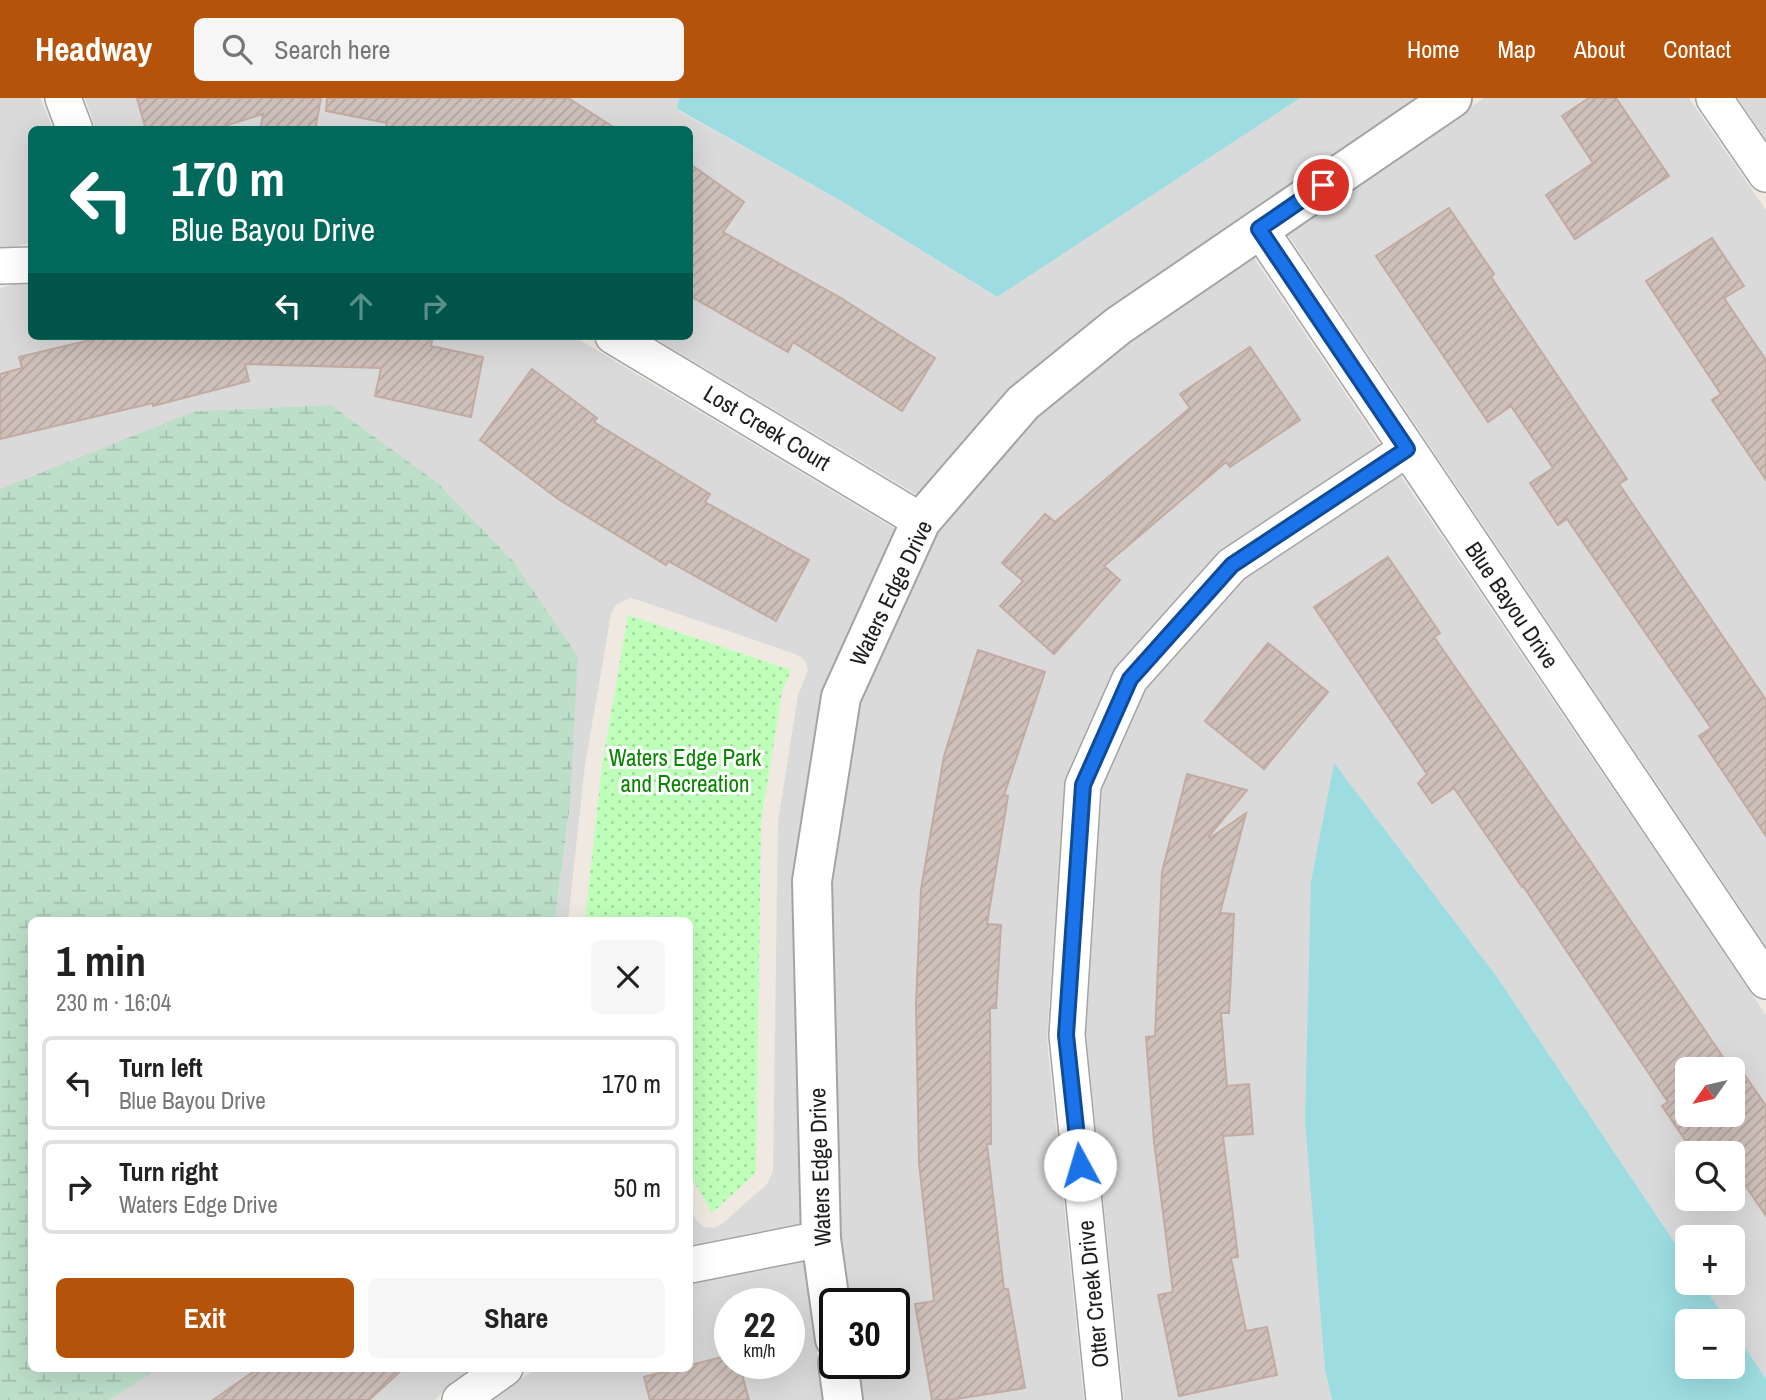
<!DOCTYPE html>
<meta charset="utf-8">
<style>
body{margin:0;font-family:"Archivo Narrow",sans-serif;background:#f6f6f6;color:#222;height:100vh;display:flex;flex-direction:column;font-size:26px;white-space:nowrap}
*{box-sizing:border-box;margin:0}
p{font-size:23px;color:#767676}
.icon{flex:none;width:38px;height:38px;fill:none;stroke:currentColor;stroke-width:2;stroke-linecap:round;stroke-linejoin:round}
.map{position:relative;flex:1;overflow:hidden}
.sheet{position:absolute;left:28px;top:819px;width:665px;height:455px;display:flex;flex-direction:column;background:#fff;border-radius:10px;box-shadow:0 7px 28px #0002}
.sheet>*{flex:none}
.guide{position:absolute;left:28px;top:28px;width:665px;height:214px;border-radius:10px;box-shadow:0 7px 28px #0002;background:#00695c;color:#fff;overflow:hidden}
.needle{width:46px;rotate:236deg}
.fabs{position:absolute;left:1675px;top:959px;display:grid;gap:14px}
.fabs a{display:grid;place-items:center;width:70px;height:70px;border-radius:10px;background:#fff;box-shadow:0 7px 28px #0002;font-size:35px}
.speed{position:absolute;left:714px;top:1190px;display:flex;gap:14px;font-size:35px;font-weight:700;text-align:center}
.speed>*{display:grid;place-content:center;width:91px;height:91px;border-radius:50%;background:#fff;box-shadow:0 7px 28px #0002;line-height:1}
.speed small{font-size:18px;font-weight:400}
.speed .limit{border:4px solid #111;border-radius:10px;background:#fff;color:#111}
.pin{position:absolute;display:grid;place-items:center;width:60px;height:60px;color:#fff;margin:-30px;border:4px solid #fff;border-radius:50%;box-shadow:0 2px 7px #0007}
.me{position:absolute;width:77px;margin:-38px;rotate:354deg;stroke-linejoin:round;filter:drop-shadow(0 0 5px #0008)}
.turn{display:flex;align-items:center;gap:24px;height:147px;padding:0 28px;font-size:32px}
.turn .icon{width:91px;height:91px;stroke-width:2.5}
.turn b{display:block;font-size:49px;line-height:60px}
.lanes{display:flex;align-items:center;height:66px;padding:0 28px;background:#0003;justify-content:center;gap:35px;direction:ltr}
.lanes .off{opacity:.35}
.round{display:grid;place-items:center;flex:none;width:74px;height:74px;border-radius:10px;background:#f6f6f6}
.headline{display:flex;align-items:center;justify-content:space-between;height:119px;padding:0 28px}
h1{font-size:42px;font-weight:700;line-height:52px}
.button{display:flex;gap:14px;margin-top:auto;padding:14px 28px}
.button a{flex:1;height:80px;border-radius:10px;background:#b45309;color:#fff;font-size:28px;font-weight:700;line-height:80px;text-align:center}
.button a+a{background:#f6f6f6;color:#222}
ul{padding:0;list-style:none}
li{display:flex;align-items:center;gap:21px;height:94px;margin:0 14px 10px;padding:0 14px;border:4px solid #e0e0e0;border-radius:10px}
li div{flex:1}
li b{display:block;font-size:26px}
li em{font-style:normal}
header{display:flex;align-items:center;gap:42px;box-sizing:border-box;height:98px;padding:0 35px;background:#b45309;color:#fff}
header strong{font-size:33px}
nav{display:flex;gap:38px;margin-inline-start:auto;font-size:24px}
.search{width:490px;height:63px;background:#f6f6f6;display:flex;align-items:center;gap:18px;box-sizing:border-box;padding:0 24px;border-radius:10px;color:#767676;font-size:26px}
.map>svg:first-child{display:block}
.residential{fill:#dbdada;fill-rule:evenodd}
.wetland{fill:url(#wetland-marsh)}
.park{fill:url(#park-dots)}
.water{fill:#9ddde2}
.building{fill:url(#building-hatch);stroke:#c2aba2;stroke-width:2;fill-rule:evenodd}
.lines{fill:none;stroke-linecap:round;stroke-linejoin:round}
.minor-casing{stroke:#a4a4a4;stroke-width:38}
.tertiary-casing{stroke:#a4a4a4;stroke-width:42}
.minor{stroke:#fff;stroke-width:35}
.tertiary{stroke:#fff;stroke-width:38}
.route-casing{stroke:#114b97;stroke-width:18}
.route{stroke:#1a73e8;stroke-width:12}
.labels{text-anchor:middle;stroke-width:6;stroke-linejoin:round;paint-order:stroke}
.street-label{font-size:23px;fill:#1d1d1d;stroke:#fff}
.park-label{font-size:23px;fill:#0a8501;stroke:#fff}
</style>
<header>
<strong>Headway</strong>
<div class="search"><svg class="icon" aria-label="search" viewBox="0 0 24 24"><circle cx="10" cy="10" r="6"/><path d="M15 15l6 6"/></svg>Search here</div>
<nav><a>Home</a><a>Map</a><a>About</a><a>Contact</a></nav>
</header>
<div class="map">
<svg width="1766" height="1302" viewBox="0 0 1766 1302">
<defs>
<pattern id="wetland-marsh" width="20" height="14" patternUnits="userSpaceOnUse" patternTransform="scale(1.75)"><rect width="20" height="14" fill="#bddfca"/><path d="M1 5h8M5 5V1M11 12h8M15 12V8" fill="none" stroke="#a2bfad"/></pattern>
<pattern id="park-dots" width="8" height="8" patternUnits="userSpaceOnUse" patternTransform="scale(1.75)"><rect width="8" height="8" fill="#beffb9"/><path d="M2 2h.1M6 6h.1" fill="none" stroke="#a3da9f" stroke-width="1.8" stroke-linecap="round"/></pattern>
<pattern id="building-hatch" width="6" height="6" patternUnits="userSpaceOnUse" patternTransform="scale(1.75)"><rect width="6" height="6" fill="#cfc0ba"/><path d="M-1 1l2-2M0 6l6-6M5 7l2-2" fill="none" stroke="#b1a59f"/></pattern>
</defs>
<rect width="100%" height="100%" fill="#efe9e1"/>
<!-- residential -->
<g class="residential">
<path d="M0 0H40L53 31 32 32 31 145 0 152Z"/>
<path d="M85 0H679L677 12 843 104 996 199 1300 0H1420L919 398 651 238H690V32L96 31Z"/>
<path d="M1484 0H1689L1766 112V848L1286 134Z"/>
<path d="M1738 0H1766V41Z"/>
<path d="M1252 157 1380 347 1218 457 1116 569 1064 688 1047 941 1084 1302H863L858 1265H894V1206H850L840 1137 832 782 860 603 938 432 1036 317 1129 243Z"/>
<path d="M31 182 32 238H573L897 432 793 782 801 1126 690 1147V1110L697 1123 704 1129 714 1130 723 1125 767 1086 773 1073 778 724 798 597 808 572 805 563 798 557 635 501 630 500 616 507 611 516 585 667 568 822H555L570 706 513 463 438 385 331 307 195 313 0 391V190Z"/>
<path d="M1400 377 1766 917V1281L1733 1231 1732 1223H1727L1702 1185H1732V1139H1687V1163L1497 879 1334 666 1311 783 1325 1272 1332 1302H1124L1086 934 1102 689 1147 589 1244 481ZM1687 971H1732V1017H1687ZM1687 1055H1732V1101H1687Z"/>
<path d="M804 1163 824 1302H490L536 1271 690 1270V1187L700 1182ZM730 1206H789V1265H730Z"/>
<path d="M158 1271H474L448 1289 435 1302H109Z"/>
</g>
<!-- wetland -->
<path class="wetland" d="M331 307 438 385 513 463 578 559 570 706 555 822H32V1270L158 1271 109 1302H0V391L195 313Z"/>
<!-- park -->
<path class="park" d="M628 517 791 572 782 594 761 724 756 1075 712 1115 690 1076V822H585L602 667Z"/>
<!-- water -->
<g class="water">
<path d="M679 0H1300L997 199 843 104 677 11Z"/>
<path d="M1334 665 1497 879 1687 1163V1185H1702L1727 1223H1687V1269H1732L1733 1231 1766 1281V1302H1332L1325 1272 1305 1022 1311 783Z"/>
</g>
<!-- building -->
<g class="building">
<path d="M137 0H321L315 32H260L263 16 212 32H146Z"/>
<path d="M327 0H568L618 32H385L387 25 326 13Z"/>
<path d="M1589 0H1616L1669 78 1575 141 1546 97 1593 65 1562 18Z"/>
<path d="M690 66 744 104 723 134 841 200 935 260 902 313 793 244 788 254 690 198Z"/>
<path d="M1449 110 1494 176 1491 179 1627 381 1619 386 1766 602V738L1699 638 1711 630 1567 421 1558 427 1530 385 1553 370 1511 308 1488 324 1376 158Z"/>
<path d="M1712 140 1744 188 1724 200 1766 262V382L1712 302 1721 296 1646 183Z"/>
<path d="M107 238H433L431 248 483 259 471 319 375 298 381 270 245 266 249 283 153 308V305L0 341V276L22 270 19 259Z"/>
<path d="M1250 249 1300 322 1230 369 1226 364 1104 468 1120 482 1054 556 1000 508 1023 483 1002 465 1045 416 1055 424 1190 310 1180 296Z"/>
<path d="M532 271 597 320 594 324 710 396 705 404 809 462 776 523 668 463 666 467 558 401 480 342Z"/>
<path d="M1388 459 1440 535 1434 539 1591 764 1727 965 1733 960 1766 1008V1118L1732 1068V1055H1694L1662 1008 1668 1004 1523 788 1522 789 1454 690 1432 705 1418 685 1427 676 1314 509ZM1687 971H1732V1017H1687Z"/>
<path d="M1268 545 1328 594 1264 671 1205 623Z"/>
<path d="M978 552 1045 574 1004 697 1008 698 987 826 1001 827 996 910H990L991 1046H987L1004 1191H1008L1025 1290 950 1302H932L915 1206 934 1203 919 1065 916 906 921 791 944 658Z"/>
<path d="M1187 676 1247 692 1209 738 1210 740 1246 715 1220 815 1234 816 1229 915H1221L1227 988 1249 986 1253 1036 1223 1038 1238 1159 1231 1160 1246 1233 1267 1229 1277 1277 1179 1298 1158 1197 1173 1194 1154 1044 1146 939 1155 938 1162 774Z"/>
<path d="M730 1257V1265H739L749 1302H650L644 1279 678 1270H690V1267Z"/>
<path d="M259 1270H404L369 1302H213Z"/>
</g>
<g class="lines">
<defs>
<g id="minor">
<path d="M63 0 75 32"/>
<path d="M1714 0 1766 76"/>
<path d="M1259 130 1766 883"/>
<path d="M0 168 32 167"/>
<path d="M613 238 921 423"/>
<path d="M690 1167 821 1141"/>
<path d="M460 1302 505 1270"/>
<path d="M1104 1302 1067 937 1083 687 1130 581 1232 467 1407 351"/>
</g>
<g id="tertiary">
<path d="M835 1241 821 1141 812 783 841 599 921 423 1023 305 1118 228 1452 0"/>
<path d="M838 1265 843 1302"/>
</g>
</defs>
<!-- minor casing -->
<use href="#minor" class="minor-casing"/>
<!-- tertiary casing -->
<use href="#tertiary" class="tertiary-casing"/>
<!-- minor -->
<use href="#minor" class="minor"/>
<!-- tertiary -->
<use href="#tertiary" class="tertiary"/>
</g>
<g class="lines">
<defs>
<path id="route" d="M1080 1067 1066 937 1083 687 1130 581 1232 467 1407 351 1259 131 1323 87"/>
</defs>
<!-- route casing -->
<use href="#route" class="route-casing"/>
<!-- route -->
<use href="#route" class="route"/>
</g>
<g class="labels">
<!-- street labels -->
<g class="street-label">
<text transform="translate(767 330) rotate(31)" y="8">Lost Creek Court</text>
<text transform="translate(891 495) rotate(-64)" y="8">Waters Edge Drive</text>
<text transform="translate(1512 507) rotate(56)" y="8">Blue Bayou Drive</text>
<text transform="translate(820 1069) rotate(-92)" y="8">Waters Edge Drive</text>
<text transform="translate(1093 1196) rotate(-96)" y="8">Otter Creek Drive</text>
</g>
<!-- park labels -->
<g class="park-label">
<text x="685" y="668">Waters Edge Park<tspan x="685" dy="26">and Recreation</tspan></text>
</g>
</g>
</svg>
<div class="fabs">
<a><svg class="needle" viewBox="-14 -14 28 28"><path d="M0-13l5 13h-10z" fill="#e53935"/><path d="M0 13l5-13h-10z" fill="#767676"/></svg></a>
<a><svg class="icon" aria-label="search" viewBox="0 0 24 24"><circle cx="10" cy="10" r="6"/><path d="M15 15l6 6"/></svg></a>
<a>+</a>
<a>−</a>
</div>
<div class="speed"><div>22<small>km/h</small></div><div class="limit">30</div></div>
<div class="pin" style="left:1323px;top:87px;background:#d93025"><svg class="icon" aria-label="arrive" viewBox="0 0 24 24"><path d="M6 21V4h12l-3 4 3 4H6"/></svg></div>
<svg class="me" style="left:1080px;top:1067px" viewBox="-20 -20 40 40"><circle r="19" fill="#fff"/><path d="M0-13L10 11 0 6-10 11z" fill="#1a73e8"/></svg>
<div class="guide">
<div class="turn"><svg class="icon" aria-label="left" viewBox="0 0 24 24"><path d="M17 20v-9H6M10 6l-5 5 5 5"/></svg><div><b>170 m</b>Blue Bayou Drive</div></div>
<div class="lanes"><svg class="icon" aria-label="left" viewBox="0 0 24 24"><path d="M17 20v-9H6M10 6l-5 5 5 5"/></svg><svg class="icon off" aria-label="ahead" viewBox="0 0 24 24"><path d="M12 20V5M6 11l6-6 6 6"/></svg><svg class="icon off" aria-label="right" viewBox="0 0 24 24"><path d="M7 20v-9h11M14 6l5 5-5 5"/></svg></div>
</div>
<section class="sheet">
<div class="headline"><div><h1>1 min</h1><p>230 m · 16:04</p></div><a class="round"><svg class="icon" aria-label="close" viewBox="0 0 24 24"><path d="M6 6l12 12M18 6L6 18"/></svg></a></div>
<ul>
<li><svg class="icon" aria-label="left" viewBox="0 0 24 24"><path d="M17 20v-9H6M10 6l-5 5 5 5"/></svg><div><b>Turn left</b><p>Blue Bayou Drive</p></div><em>170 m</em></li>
<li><svg class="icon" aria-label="right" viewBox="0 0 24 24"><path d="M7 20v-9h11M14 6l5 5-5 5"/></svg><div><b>Turn right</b><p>Waters Edge Drive</p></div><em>50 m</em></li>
</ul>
<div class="button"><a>Exit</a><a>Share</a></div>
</section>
</div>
